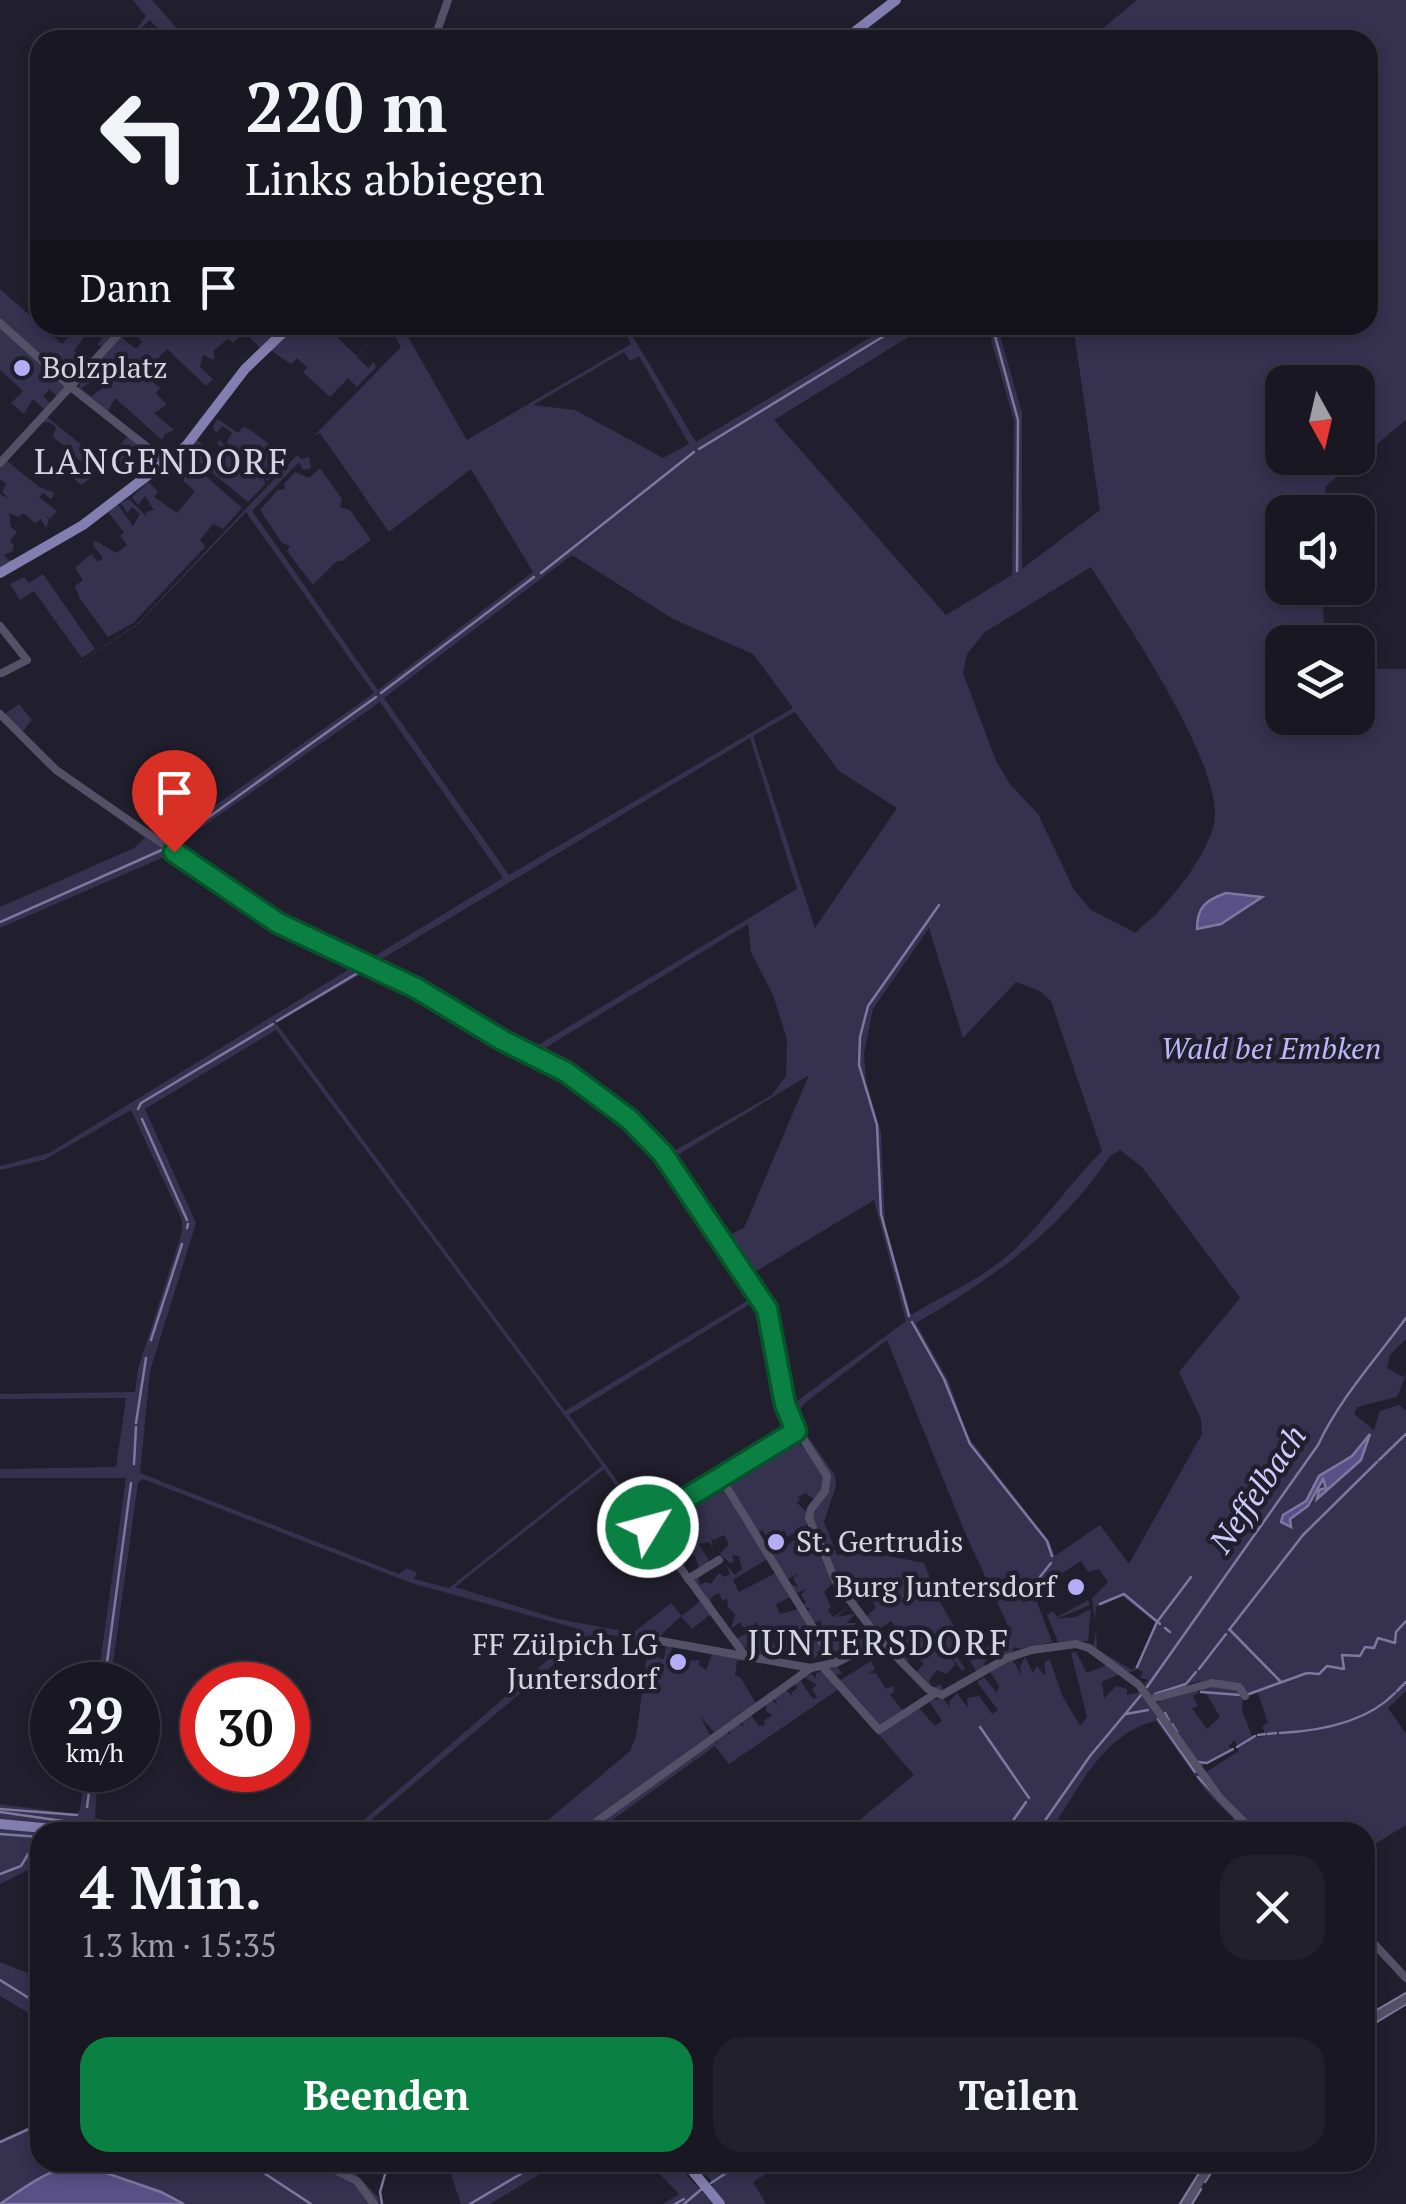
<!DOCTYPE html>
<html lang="de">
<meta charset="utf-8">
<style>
body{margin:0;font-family:"PT Serif",serif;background:#22202a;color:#f1f3f6;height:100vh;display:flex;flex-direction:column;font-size:38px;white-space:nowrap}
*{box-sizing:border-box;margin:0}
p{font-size:32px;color:#9f9fa5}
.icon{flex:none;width:55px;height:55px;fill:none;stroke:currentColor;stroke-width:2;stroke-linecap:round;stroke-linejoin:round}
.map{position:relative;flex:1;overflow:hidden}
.side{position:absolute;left:30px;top:1822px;width:1345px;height:350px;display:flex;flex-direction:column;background:#191722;border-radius:30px;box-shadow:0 5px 15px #0003,0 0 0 2px #373640}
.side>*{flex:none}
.top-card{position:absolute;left:30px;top:30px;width:1348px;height:305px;border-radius:30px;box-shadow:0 5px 15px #0003,0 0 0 2px #373640;background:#191722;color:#f1f3f6;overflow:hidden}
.needle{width:65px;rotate:172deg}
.controls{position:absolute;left:1265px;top:365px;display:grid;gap:20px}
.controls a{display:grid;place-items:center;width:110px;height:110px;border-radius:20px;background:#191722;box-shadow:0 5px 15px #0003,0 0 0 2px #373640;font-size:50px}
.speed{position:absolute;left:30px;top:1662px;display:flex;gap:20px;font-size:50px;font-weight:700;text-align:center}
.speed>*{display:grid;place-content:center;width:130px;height:130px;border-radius:50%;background:#191722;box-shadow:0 5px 15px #0003,0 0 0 2px #373640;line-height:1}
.speed small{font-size:25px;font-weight:400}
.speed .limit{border:15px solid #d22;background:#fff;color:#111}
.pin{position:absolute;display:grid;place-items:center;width:85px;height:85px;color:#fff;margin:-102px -42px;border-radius:50% 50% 50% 0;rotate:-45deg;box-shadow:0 0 10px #0007}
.pin .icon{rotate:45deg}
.me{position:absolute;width:110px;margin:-55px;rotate:53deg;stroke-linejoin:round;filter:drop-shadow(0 0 8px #0008)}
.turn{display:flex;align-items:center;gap:35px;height:210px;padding:0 50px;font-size:45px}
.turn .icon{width:130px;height:130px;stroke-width:2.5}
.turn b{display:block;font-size:70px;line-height:85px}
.then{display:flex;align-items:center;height:95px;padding:0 50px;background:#0003;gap:20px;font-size:38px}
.round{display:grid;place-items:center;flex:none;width:105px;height:105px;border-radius:30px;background:#22202a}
.overview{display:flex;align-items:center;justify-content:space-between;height:170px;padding:0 50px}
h1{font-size:60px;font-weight:700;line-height:75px}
.action{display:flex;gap:20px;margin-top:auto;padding:20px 50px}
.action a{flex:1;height:115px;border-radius:30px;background:#0b8043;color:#fff;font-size:40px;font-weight:700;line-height:115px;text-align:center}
.action a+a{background:#22202a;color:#f1f3f6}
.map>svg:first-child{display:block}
.green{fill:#35314f;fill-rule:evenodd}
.water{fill:#595087;stroke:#7e78a1;stroke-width:2.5}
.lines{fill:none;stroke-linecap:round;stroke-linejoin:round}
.stream{stroke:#7e78a1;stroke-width:2.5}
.minor{stroke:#535068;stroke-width:8}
.major{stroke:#847daf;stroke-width:10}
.route-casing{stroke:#07532c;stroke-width:25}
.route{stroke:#0b8043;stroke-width:18}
.poi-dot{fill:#b6acf8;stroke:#211f2d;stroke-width:4}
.labels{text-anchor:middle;stroke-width:9;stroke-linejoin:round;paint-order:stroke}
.poi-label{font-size:30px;fill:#d5d4de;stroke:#211f2d;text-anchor:start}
.park-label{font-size:30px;font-style:italic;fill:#beb6f9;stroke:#211f2d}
.water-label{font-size:32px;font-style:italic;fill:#d0cafd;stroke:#211f2d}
.quarter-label{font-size:35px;letter-spacing:2.5px;fill:#d5d4e7;stroke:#211f2d}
</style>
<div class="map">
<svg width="1406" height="2204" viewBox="0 0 1406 2204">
<rect width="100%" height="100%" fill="#211f2d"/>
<!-- green -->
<g class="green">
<path d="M133 0H152L187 40H168L150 20 128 40 146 16Z"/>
<path d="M1137 0H1406V420L1326 486 1323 512H1282V588H1322L1325 642H1282V718H1358V669H1406V1339L1390 1355 1387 1368 1403 1377 1406 1374 1397 1397 1357 1407 1354 1414 1374 1430 1380 1411 1399 1405 1406 1411V1691L1388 1708 1406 1734V1825L1365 1850V1832H1256L1203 1774 1239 1751 1235 1740 1228 1746 1234 1751 1199 1767 1157 1704 1163 1697 1197 1689 1199 1693 1193 1696 1198 1706 1192 1708 1207 1729 1220 1717 1206 1693H1201V1686L1228 1684 1243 1692 1242 1710 1252 1736 1261 1737 1265 1733 1262 1726 1268 1723 1258 1693 1247 1696 1240 1686C1225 1682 1203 1680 1191 1683 1176 1688 1166 1697 1150 1694L1144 1684 1148 1680 1140 1678 1143 1672 1138 1669 1128 1673 1093 1648 1096 1631 1097 1649 1132 1670 1144 1656 1155 1622 1122 1596 1096 1607 1095 1621 1092 1598 1108 1582 1099 1569 1088 1572 1081 1561 1042 1586 1046 1596 1035 1597 1052 1642 1020 1649 1014 1647 1012 1654 1003 1657 995 1645 997 1652 984 1663 986 1667 991 1664 978 1674 963 1649 956 1655 965 1669 962 1671 951 1657 955 1665 946 1674 937 1670 929 1681 933 1688 940 1684 944 1691 930 1687 916 1672 924 1664 915 1655 907 1662 894 1647 906 1639 904 1635 892 1644 887 1642 899 1633 891 1621 877 1631 866 1617 876 1607 872 1601 884 1590 878 1593 875 1590 854 1604 857 1593 852 1595 845 1579 839 1582 811 1515 826 1494 830 1479 792 1420 771 1314 748 1276 751 1270H744L740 1259 668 1156 624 1112 564 1070 504 1040 419 988 373 962 289 928 258 908 65 776 3 715 137 624 297 455 301 459 309 457 311 468 303 470 299 462 252 511 378 690 533 572 471 469 389 532 320 433 314 436 401 347 388 325H401L467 440 631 344 621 325H626L696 442 891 325H928L774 420 946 615 1012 575 1014 421 987 325H997L1022 413V569L1100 510 1073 325H1368V40H1089ZM624 352 630 361 639 356 689 444 663 458 575 410 533 405ZM1282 382H1358V458H1282ZM246 512 374 693 165 841 61 769 22 732 32 720 19 704 137 625ZM572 555 673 619 753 654 793 708 509 875 384 698ZM1091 567C1122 617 1231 774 1213 828 1203 859 1180 888 1158 912 1151 920 1143 924 1136 933L1091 910 1074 890 1038 814 1010 784 996 761 963 673 967 654 985 632ZM380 702 503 878 368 960 276 917 174 847ZM795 712 839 771 897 808 815 928 753 736ZM750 738 797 889 530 1050 375 963ZM1226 893 1261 898 1221 924 1198 929C1197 907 1206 900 1226 893ZM748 924 751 952 773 995 787 1039 786 1076 772 1095 667 1155 625 1110 537 1053ZM929 928 963 1038 1016 982 1040 991 1051 1001 1102 1151C1072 1181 1048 1216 1018 1246 987 1277 947 1293 911 1315L885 1224 881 1132 866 1081 864 1054 873 1009ZM809 1075 744 1228 725 1237 671 1159ZM1120 1150 1143 1168 1240 1298 1179 1372 1201 1419 1202 1434 1129 1564 1100 1525 1055 1556 1049 1541 969 1438 948 1380 916 1323C991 1280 1061 1230 1110 1156ZM874 1200 906 1321 790 1406 772 1313 750 1275ZM887 1340 966 1535 1012 1634 970 1655 939 1600 924 1563 864 1551 837 1555 824 1522 836 1486 835 1475 794 1417 805 1403ZM1370 1435 1361 1460 1317 1499 1319 1490 1326 1489 1323 1479 1308 1506 1290 1519V1527L1281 1522 1284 1515 1306 1501 1319 1476 1352 1456Z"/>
<path d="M0 289 62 344 79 325H100L108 333 115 325 119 329 103 346 97 345 104 336 98 330 90 338 85 336 74 351 92 362 71 384 0 322Z"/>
<path d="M0 325 68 386 59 398 49 389 43 396 52 405 46 411 33 399 24 414 11 403 23 391 0 370Z"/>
<path d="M131 325H145L152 332 150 325H218L226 334 236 325H286L261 349 245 332 233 343 228 339 214 350V360L203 355 200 367 213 379 206 386 167 349 143 374 160 388 156 393 167 405 154 413 174 430 165 434 162 440 115 398 107 413 78 388 84 377 91 382 81 388 91 396 103 388 87 374 91 369 106 381 111 374 99 360 120 336 136 349 142 342Z"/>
<path d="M296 325H331L328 329 357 356 379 333 357 357 368 368 374 362 376 367 357 387 348 378 330 397 303 372 307 367 297 358 291 364 269 349Z"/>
<path d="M47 417 104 463 128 436 139 444 127 457 130 460 113 471 104 466 99 474 76 458 72 464 91 478 81 485 63 469 75 454 53 437 56 427 49 422 43 423Z"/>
<path d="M218 419 238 433 243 427 249 429 289 459 268 481 264 478 265 484 248 502 186 451 197 440 220 457 224 453 217 443 219 440 229 448 227 441 232 433 222 426 216 434 213 426Z"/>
<path d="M6 460 39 487 55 493 51 499 43 493 39 497 57 511 50 519 45 515 49 520 46 528 41 519 35 523 23 513 19 517 9 513 11 527 17 532 10 541 14 546 12 552 4 554 8 560H15L0 567V494L10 500 2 492 6 484 0 479V466Z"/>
<path d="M190 462 242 508 223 529 213 524 200 540 205 547 133 623 108 637 80 599 75 586 83 580 75 568 91 554 98 562 103 558 93 545 94 540 117 553 127 545 120 536 124 532 108 512 118 505 133 526 140 514 132 507 127 513 121 503 129 499 147 517 146 512 154 510 145 496 138 505 132 497 148 482 158 491 154 497 177 513 195 491 183 481Z"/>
<path d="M320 468 342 499 340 507 350 510 371 540 342 561H337L313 585 287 551 290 546 282 543 260 510 278 490 285 489 284 484 295 472 309 478Z"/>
<path d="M43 574 95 649 82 658 34 591 20 600 10 584 24 577 29 583Z"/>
<path d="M0 716 57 773 242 901 270 920 355 961 362 967H371L410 986 499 1041 562 1072 617 1110 648 1140 765 1309 789 1433 649 1520 647 1528 676 1566 670 1564 604 1469 455 1587 558 1619 633 1633 671 1603 682 1616 701 1600 711 1614 692 1629 681 1616 654 1642 661 1644 659 1658 664 1659 666 1645 672 1646 669 1667 679 1672 683 1656 687 1661 699 1660V1665L706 1670 712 1654 744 1660 737 1661 735 1676 740 1677 756 1703 714 1732 700 1716 710 1735 578 1832H534L630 1751 636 1736 649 1642 599 1633 585 1638 357 1832H350L580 1632 575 1628 411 1583 143 1479 138 1483 110 1685H97L126 1478H0V1469L116 1467 126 1398 0 1399V1394L135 1392 138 1369 182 1232V1220L131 1110 44 1160 0 1170V1166L49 1153 356 965 270 923 171 854 0 928V907L134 848 145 838 48 768ZM370 969C414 991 454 1018 497 1042 533 1063 570 1078 604 1103 655 1140 728 1239 755 1296L565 1411 276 1023ZM276 1030 602 1466 449 1588 414 1579 417 1573 407 1568 399 1574 140 1473 150 1371 196 1223 145 1109ZM755 1301 764 1309 770 1326 785 1435 645 1519 569 1415Z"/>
<path d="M795 1437 825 1475 824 1490 815 1500 806 1493 796 1498H801L797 1503 807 1512 806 1527 787 1537 784 1530 768 1539 762 1530 757 1533 726 1478Z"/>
<path d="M719 1481 769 1558 733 1580 739 1592 776 1573 791 1597 776 1604 780 1614 798 1609 830 1659H825L822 1652 813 1659 804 1645V1652L792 1646 796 1658H791L770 1628 769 1634 776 1647 769 1650 771 1655 767 1658 747 1653 756 1648 752 1643 743 1649 735 1639 759 1628 757 1622 751 1627H743L740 1622 731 1629 735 1614 728 1607 727 1598 723 1601 718 1593 711 1598 712 1607 693 1583 698 1576 700 1585 706 1582 711 1584 719 1573 725 1577 730 1574 726 1565 735 1575 742 1569 739 1556 732 1555 734 1562 730 1563 720 1554 729 1544 724 1535 714 1540 711 1538 713 1548 709 1542 699 1544 710 1563 693 1573 699 1568 694 1554 680 1561 684 1569 652 1530 651 1521Z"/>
<path d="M807 1529 833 1583 824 1592 831 1606 828 1610 833 1617 849 1607 836 1617 855 1614 846 1623H856L852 1631 857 1635 853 1638 855 1642 868 1634 870 1637 855 1650 847 1647 832 1654 822 1636H826L827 1628 821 1627V1620L813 1623 806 1613 810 1609 801 1605 806 1603 801 1595 806 1589 795 1594 789 1583 798 1587 793 1578 799 1573 786 1580 767 1548 789 1544Z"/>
<path d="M1088 1600 1090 1605 1056 1619 1076 1617 1091 1609 1088 1641 1058 1642 1047 1615 1053 1611 1057 1617Z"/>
<path d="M1076 1652 1087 1673 1107 1665 1119 1674 1102 1682 1104 1698 1116 1686 1127 1689V1695L1141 1692 1190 1761 1252 1832H1246L1206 1791 1156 1721C1104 1732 1077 1791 1050 1832H845L914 1775 839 1689 729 1764 715 1746 611 1821 618 1832 607 1825 597 1832H586L601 1821 608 1824V1817L713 1739 717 1744 716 1738 726 1732 731 1735 729 1730 738 1723 744 1726 741 1721 751 1715 759 1726 765 1725 764 1721 772 1715 766 1711V1704L772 1700 778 1706 774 1698 786 1690 793 1697 791 1693 797 1688 795 1684 800 1680 813 1699 817 1697 812 1689 817 1685 804 1677 812 1674 816 1679V1673L837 1666 842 1674 833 1675 839 1681 871 1661 875 1669 868 1674 876 1673 886 1689 892 1686 895 1690 890 1695 907 1716 919 1708 935 1726 942 1721 929 1701 943 1698 950 1708 949 1702 957 1693 968 1708 967 1698 979 1696 992 1714 998 1710 977 1682 984 1677 997 1693 999 1686 990 1672 1012 1659 1022 1676 1020 1667 1025 1657 1033 1673 1037 1666 1045 1676V1661L1050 1660 1062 1695 1080 1726 1087 1717 1071 1653Z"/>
<path d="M85 1770H98L95 1818 166 1832H116L0 1819V1804L76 1814 80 1810Z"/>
<path d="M0 1829 40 1832V1864L0 1884Z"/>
<path d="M0 1962 40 1978V2020L0 1996Z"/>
<path d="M40 2122V2162L376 2163 357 2175 379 2198V2204H0V2140Z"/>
<path d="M447 2163V2162L559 2163 490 2204H461Z"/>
<path d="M649 2163H675L714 2204H663L679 2194Z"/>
<path d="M692 2163H784L753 2182 766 2204H726L711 2186 714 2183Z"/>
</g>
<!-- water -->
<g class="water">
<path d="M1226 893 1262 897 1221 924 1197 929C1197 907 1206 900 1226 893Z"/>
<path d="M1370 1434 1361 1460 1317 1499 1319 1490 1326 1488 1323 1479 1308 1506 1290 1519 1291 1527 1281 1522 1283 1515 1306 1501 1319 1476 1352 1456Z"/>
<path d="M80 2164 161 2192 184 2204H0C24 2188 49 2168 80 2164Z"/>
</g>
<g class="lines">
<!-- stream -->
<g class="stream">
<path d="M992 325 1018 420 1017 571"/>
<path d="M699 449 902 325"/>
<path d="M541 573 694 452"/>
<path d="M381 693 534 577"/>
<path d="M170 845 376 697"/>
<path d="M0 922 164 849"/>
<path d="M277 1021 366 968"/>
<path d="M138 1109 141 1103 273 1024"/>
<path d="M142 1119 187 1220"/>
<path d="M187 1228 188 1224"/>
<path d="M909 1316 881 1214 877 1125 859 1065 860 1037 868 1006 939 905"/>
<path d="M912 1322 944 1379 970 1444 1047 1541 1052 1556"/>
<path d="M151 1340 182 1244"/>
<path d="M136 1423 146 1358"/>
<path d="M1379 1460 1406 1434"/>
<path d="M134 1464 136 1427"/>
<path d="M1040 1590 1039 1578 1051 1563"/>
<path d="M1100 1604 1124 1594 1160 1624"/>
<path d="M1165 1628 1170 1632"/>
<path d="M1229 1630 1303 1535 1377 1462"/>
<path d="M1230 1630 1280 1681"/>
<path d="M1137 1667 1157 1622 1191 1577"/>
<path d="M1199 1669 1226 1634"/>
<path d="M104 1685 131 1483"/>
<path d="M1147 1687 1318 1445C1340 1398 1376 1359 1406 1318"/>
<path d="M1397 1691 1406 1682"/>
<path d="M1201 1692 1241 1695"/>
<path d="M1155 1694 1186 1684 1196 1672"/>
<path d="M1249 1694 1307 1673 1319 1674 1327 1666 1344 1669 1342 1655 1360 1656 1365 1647 1374 1648 1378 1638 1395 1643 1396 1632 1406 1621"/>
<path d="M1165 1713 1169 1720"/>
<path d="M1126 1714 1148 1710"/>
<path d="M1158 1719 1195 1772"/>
<path d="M1172 1724 1177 1732"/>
<path d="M980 1727 1029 1798"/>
<path d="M1280 1733C1319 1731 1367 1722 1395 1693"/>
<path d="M1268 1734 1276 1733"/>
<path d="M1258 1735 1265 1734"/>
<path d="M1237 1747 1255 1736"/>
<path d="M1198 1762 1207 1763 1233 1749"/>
<path d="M1198 1777 1249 1832"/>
<path d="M87 1807 92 1770"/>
<path d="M0 1809 77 1815"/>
<path d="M0 1812 140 1832"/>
<path d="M1013 1832 1012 1822 1026 1802"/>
<path d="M1037 1832 1090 1756 1141 1695"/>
<path d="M0 1834 40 1837"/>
<path d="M0 1874 21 1866 30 1851"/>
<path d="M0 1980 40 2005"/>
<path d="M1365 2017 1406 1993"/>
<path d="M1365 2029 1406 2004"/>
<path d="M0 2142 40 2124"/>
<path d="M247 2162 311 2204"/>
<path d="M529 2165 533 2162"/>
<path d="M1205 2182 1218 2162"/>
<path d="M711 2183 743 2162"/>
<path d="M382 2204 380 2192 386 2171"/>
<path d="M470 2204 524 2172"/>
<path d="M675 2204 684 2199"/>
<path d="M684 2204 704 2187"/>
<path d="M1180 2204 1206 2162"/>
<path d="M1192 2204 1201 2189"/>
</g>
<!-- minor -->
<g class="minor">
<path d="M434 40 448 0"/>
<path d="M0 323 72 388 166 462"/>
<path d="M0 463 127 325"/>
<path d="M0 626 27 660 2 673"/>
<path d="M0 714 56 770 261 912 402 980 502 1041 566 1073 619 1110 654 1144 769 1312 789 1417 827 1476 825 1491 811 1509 809 1518 836 1582 880 1640 928 1689 942 1695 1007 1658 1032 1650 1076 1644 1089 1648 1139 1685 1220 1798 1254 1832"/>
<path d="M721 1478 835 1663"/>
<path d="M688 1579 719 1560"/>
<path d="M655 1640 811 1668 838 1662 880 1640"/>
<path d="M746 1657 648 1524 796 1431"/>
<path d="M822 1666 879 1730 936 1693"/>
<path d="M1151 1699 1212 1683 1239 1687 1245 1696"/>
<path d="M582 1832 811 1668"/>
<path d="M1365 1934 1406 1978"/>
<path d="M1365 2023 1406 1999"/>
<path d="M319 2162 357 2181 374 2204"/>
<path d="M1186 2204 1212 2162"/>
</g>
<!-- major -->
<g class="major">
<path d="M844 40 896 0"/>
<path d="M0 573 83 525 186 446 245 369 291 325"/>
<path d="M0 1824 86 1832"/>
<path d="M685 2162 720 2204"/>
</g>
</g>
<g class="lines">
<defs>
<path id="route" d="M174 852 278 923 416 988 502 1040 566 1072 629 1119 663 1154 767 1309 785 1404 796 1431 651 1520 648 1527"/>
</defs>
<!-- route casing -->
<use href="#route" class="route-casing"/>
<!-- route -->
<use href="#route" class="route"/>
</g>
<!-- markers -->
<g class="poi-dot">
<circle cx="22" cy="368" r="10"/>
<circle cx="776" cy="1542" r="10"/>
<circle cx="1076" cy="1587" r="10"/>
<circle cx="678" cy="1662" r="10"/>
</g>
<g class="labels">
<!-- poi labels -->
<g class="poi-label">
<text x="42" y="378">Bolzplatz</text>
<text x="796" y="1552">St. Gertrudis</text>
<text x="1056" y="1597" text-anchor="end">Burg Juntersdorf</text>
<text x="658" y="1655" text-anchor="end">FF Zülpich LG<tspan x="658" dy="34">Juntersdorf</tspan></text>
</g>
<!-- park labels -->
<g class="park-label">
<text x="1271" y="1059">Wald bei Embken</text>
</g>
<!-- water labels -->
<g class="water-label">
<text transform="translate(1258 1489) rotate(-56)" y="11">Neffelbach</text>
</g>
<!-- quarter labels -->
<g class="quarter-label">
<text x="162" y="474">LANGENDORF</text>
<text x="879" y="1655">JUNTERSDORF</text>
</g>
</g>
</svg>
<div class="controls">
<a><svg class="needle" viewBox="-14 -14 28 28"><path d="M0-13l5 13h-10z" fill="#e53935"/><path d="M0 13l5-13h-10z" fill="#9f9fa5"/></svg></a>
<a><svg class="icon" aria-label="sound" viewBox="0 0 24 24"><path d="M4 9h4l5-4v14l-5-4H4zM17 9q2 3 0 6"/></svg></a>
<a><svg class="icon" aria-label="layers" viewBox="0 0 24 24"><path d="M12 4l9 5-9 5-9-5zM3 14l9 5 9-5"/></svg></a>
</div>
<div class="speed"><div>29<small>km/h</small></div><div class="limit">30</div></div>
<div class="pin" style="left:174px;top:852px;background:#d93025"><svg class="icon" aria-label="arrive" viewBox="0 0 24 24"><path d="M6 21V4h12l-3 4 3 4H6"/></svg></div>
<svg class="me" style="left:648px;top:1527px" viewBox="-20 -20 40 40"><circle r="17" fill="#0b8043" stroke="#fff" stroke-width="3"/><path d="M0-11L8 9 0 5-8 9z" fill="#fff"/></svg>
<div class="top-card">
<div class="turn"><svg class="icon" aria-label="left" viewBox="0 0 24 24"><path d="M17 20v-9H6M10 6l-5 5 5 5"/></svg><div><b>220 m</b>Links abbiegen</div></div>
<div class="then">Dann<svg class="icon" aria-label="arrive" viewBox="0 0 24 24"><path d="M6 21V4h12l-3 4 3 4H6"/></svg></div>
</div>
<section class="side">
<div class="overview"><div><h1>4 Min.</h1><p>1.3 km · 15:35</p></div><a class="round"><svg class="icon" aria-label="close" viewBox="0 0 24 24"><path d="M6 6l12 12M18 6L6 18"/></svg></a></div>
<div class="action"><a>Beenden</a><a>Teilen</a></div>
</section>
</div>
